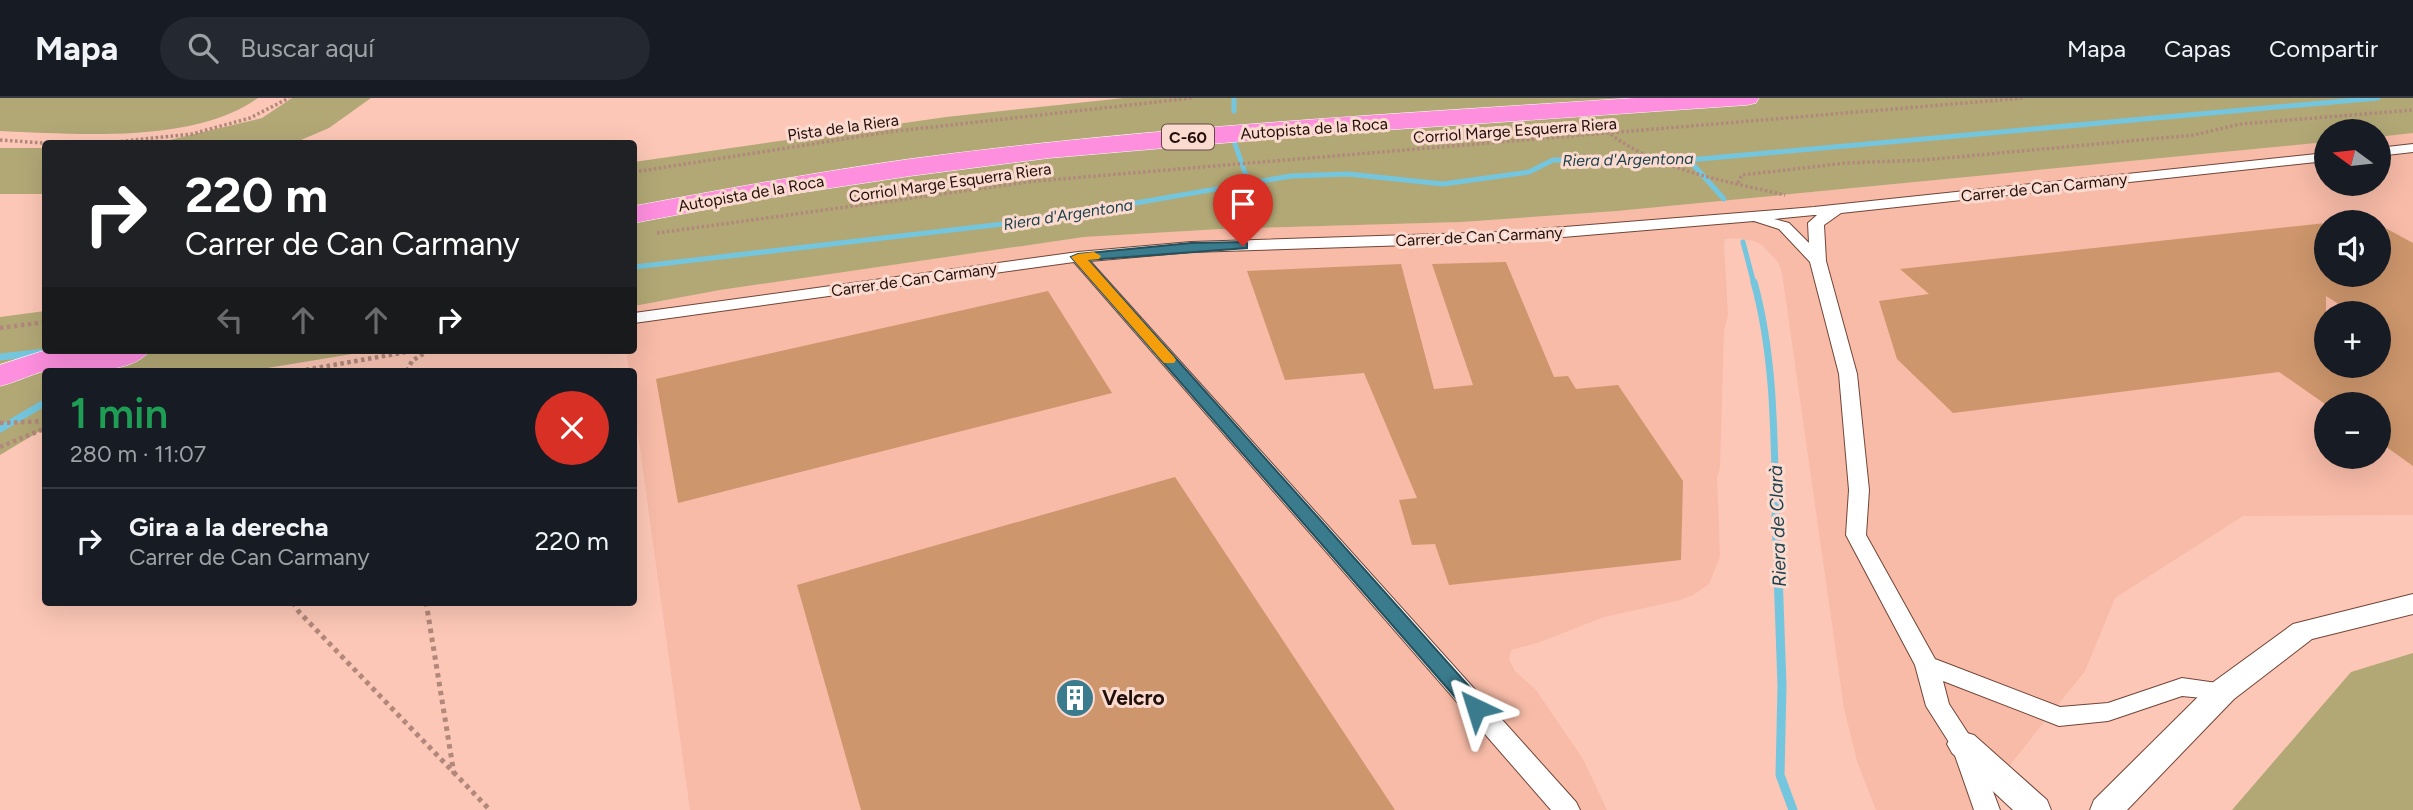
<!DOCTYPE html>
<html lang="es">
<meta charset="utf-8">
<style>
body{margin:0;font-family:Figtree,sans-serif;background:#242831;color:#f1f3f6;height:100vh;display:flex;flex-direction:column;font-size:26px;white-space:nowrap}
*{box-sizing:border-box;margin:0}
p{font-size:23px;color:#9ea1a6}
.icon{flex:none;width:38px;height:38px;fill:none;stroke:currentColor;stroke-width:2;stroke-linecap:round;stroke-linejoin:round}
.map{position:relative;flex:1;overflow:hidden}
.details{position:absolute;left:42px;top:270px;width:595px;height:238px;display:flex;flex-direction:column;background:#171b24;border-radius:7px;box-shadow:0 7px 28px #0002}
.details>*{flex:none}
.hud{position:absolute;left:42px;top:42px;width:595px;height:214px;border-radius:7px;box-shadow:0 7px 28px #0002;background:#202124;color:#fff;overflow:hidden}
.needle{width:46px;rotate:285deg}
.fabs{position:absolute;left:2314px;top:21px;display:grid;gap:14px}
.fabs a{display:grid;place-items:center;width:77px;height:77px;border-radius:50%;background:#171b24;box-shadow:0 7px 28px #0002;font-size:35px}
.pin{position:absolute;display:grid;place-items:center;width:60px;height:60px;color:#fff;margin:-72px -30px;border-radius:50% 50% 50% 0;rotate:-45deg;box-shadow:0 0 7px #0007}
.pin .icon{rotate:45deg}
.me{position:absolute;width:77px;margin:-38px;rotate:319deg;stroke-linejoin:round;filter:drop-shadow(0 0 5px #0008)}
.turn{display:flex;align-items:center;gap:24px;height:147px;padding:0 28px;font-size:32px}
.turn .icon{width:91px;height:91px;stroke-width:2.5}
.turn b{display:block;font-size:49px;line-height:60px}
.lanes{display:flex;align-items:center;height:66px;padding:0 28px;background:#0003;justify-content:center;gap:35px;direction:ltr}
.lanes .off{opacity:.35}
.round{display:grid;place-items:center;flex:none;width:74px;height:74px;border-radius:37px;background:#242831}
.headline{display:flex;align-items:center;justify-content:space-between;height:119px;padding:0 28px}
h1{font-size:42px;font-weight:600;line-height:52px;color:#1e9e55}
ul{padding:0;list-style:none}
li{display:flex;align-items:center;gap:21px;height:105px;padding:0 28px;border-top:2px solid #363941}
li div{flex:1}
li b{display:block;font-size:26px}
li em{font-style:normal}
header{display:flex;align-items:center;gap:42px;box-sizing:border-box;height:98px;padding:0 35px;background:#171b24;border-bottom:2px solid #363941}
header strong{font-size:33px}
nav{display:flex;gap:38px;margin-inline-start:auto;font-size:24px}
.search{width:490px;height:63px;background:#242831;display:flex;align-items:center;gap:18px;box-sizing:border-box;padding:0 24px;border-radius:38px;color:#9ea1a6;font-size:26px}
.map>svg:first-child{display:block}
.built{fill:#f7bba7;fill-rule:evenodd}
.green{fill:#b2a876}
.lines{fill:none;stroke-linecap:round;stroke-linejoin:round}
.stream-far2{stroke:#74c6de;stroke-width:5}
.stream-far1{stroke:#74c6de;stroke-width:7}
.stream{stroke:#74c6de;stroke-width:9}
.building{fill:#cd966c;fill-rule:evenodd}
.minor-casing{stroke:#714537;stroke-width:2}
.tertiary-casing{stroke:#714537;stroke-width:2}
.motorway-casing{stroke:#fff;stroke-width:1}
.path-far2{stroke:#b1887b;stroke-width:3.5;stroke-dasharray:2.5 2.5;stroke-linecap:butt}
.path-far1{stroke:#b1887b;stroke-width:4.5;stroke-dasharray:3.5 3.5;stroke-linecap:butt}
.path{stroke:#b1887b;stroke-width:5;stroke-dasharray:4.5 4.5;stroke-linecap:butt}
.minor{fill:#fff;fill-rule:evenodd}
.tertiary{fill:#fff;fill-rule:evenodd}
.motorway{fill:#fe8fdf;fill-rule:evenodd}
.route{fill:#3a7b8d;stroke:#26505c;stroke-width:2}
.slow{fill:#f59e0b}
.labels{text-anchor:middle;stroke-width:6;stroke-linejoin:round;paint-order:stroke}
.far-street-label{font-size:16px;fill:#210f09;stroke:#fbdad0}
.shield{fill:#fbdad0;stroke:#624c45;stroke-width:2}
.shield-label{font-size:16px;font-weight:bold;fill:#210f09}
.far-water-label{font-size:16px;font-style:italic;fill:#1c424d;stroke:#fbdad0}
.water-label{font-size:19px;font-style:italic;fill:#1c424d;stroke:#fbdad0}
.near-poi-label{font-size:21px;font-weight:bold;fill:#210f09;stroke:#fbdad0;text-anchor:start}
</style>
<header>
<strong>Mapa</strong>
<div class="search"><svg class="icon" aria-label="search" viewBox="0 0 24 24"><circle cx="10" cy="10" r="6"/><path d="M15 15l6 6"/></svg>Buscar aquí</div>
<nav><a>Mapa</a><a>Capas</a><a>Compartir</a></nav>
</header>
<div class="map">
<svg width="2413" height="712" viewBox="0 0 2413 712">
<rect width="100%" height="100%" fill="#fcc7b6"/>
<!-- built -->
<path class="built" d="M2413 35V417L2243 418 2115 500 2085 573 1974 712H1876L1857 663 1844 610 1782 175 1778 164 1762 147 1754 143 1733 140 1725 141 1724 146 1728 217 1724 232 1720 369 1717 379 1720 458 1709 486 1693 497 1680 502 1604 519 1540 544 1511 552 1509 562 1515 573 1536 592 1583 661 1607 712H690L634 308V273H629L626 252H634V208L720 192 1084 139 1221 131 1461 124 1617 113 2326 44V86H2378V39ZM2326 124H2378V177H2326ZM2326 215H2378V268H2326ZM2326 306H2378V359H2326Z"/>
<!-- green -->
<g class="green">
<path d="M0 0H258C193 46 76 36 0 33Z"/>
<path d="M292 0H371L329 30 294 45H157L262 20Z"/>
<path d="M1124 0H2413V35L2378 39V33H2326V44L1617 113 1461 124 1221 131 1084 139 720 192 634 208V64L946 19Z"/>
<rect x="0" y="50" width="45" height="46"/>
<path d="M45 213 46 252H376L249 273H46L45 330 0 357V219Z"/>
<path d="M2413 555V712H2232L2351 574Z"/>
</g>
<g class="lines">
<!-- stream-far2 -->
<g class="stream-far2">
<path d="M1234 0V13"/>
<path d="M1235 46 1249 86"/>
<path d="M1689 62 1724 101"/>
<path d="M1743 144 1754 186"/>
<path d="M634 169 1038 122 1291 78 1348 76 1443 86 1529 74 1553 62H1689L2378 0"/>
</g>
<!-- stream-far1 -->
<g class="stream-far1">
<path d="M1754 184C1775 260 1774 341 1776 419"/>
<path d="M0 259 63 252"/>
<path d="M0 331 46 304"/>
</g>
<!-- stream -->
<path class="stream" d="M1776 417 1782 588 1780 677 1793 712"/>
</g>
<!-- building -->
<g class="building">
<path d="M2326 125V177H2378V126L2413 145V368L2378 343V306H2325L2279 274 1953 315 1897 261 1879 203 1929 196 1900 171ZM2326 198 2353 215H2378V268H2326Z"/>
<path d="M1506 164 1554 279 1568 278 1576 291 1618 287 1683 383 1681 462 1449 487 1435 446 1412 447 1399 402 1417 400 1364 275 1285 282 1247 173 1401 166 1434 291 1473 287 1432 166Z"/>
<path d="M1048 193 1112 295 678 405 656 281Z"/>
<path d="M1175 379 1395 712H861L797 487Z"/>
</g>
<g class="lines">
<defs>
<g id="minor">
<path d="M2413 46V54L2378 58V50Z"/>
<path d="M2326 55V63L1841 115 1824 127 1826 163 1857 276 1869 392 1866 437 1935 561 2060 609 2108 605 2182 580 2231 587 2235 593 2231 599 2223 602 2182 598 2108 623 2059 628 1943 583 1949 606 1975 646 2000 712H1974L1952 649 1926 608 1915 567 1846 437 1849 392 1839 276 1810 164 1779 131 1754 123 1503 144 1191 154 1090 163 1576 704 1580 712H1551L1074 164 634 225V215L1078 154 1191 144 1503 134 1814 109ZM1814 117H1817L1808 125 1809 145 1789 125 1774 121Z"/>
</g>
<g id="tertiary">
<path d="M2413 496V516L2312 541 2234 601 2127 712H2090L2094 702 2212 585 2293 526Z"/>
<path d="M1963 634 1974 637 2047 702 2051 712H2013L1952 655 1947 646 1952 637Z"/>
</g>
<g id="motorway">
<path d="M1635 0H1759L1756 5 1747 7 1327 36 1049 60 910 78 772 99 634 125V108C726 91 817 74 910 61 1150 29 1393 16 1635 0Z"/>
<path d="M46 252H150C132 278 75 272 52 272 40 272 15 285 0 288V267Z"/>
</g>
</defs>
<!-- minor casing -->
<use href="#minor" class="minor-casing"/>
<!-- tertiary casing -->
<use href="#tertiary" class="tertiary-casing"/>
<!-- motorway casing -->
<use href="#motorway" class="motorway-casing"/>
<!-- path-far2 -->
<g class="path-far2">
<path d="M1599 27C1649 71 1722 82 1785 97"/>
<path d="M0 42 58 46"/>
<path d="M96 46 192 36 250 20 289 0"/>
<path d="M634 74 888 34 1192 0"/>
<path d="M1738 85 1742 77 1846 65 1924 62 2194 37 2240 26 2413 12"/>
<path d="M657 135 1036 83 2024 0"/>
</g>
<!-- path-far1 -->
<g class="path-far1">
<path d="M0 230 46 224"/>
<path d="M299 273 418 252"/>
<path d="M407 273 412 263 429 252"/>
<path d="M0 325 46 323"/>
<path d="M0 349 46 330"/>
</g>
<!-- path -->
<g class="path">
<path d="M293 504 299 514 490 712"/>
<path d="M426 504 454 676"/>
</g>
<!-- minor -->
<use href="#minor" class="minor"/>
<!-- tertiary -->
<use href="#tertiary" class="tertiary"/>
<!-- motorway -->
<use href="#motorway" class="motorway"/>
</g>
<!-- route -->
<path class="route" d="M1243 144 1247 145V150L1088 162 1483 604 1486 610 1483 615 1476 617 1469 615 1071 159 1078 156 1191 145Z"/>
<!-- slow -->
<path class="slow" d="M1094 154 1101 158 1099 161 1088 162 1174 259 1176 262 1174 265H1164L1071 159 1078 156Z"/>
<!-- icons -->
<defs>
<symbol id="building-disc" viewBox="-11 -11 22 22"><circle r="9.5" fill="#3a7b8d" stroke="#fbdad0"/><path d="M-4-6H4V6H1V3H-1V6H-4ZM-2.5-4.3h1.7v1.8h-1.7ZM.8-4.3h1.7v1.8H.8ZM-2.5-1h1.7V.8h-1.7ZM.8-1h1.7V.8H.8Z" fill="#fff"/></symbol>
</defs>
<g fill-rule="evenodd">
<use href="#building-disc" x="1053" y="578" width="44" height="44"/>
</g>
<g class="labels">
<!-- far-street labels -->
<g class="far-street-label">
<text transform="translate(843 29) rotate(-8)" y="6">Pista de la Riera</text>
<text transform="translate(1314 30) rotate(-4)" y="6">Autopista de la Roca</text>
<text transform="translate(1515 32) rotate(-4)" y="6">Corriol Marge Esquerra Riera</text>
<text transform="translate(950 84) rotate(-8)" y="6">Corriol Marge Esquerra Riera</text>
<text transform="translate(2044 89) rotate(-6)" y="6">Carrer de Can Carmany</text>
<text transform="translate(751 95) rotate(-10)" y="6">Autopista de la Roca</text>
<text transform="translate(1479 138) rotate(-3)" y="6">Carrer de Can Carmany</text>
<text transform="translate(914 181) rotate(-8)" y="6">Carrer de Can Carmany</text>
</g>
<!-- shield labels -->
<rect class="shield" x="1162" y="26.5" width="52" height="25" rx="5"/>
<g class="shield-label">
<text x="1188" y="45">C-60</text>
</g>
<!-- far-water labels -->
<g class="far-water-label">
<text transform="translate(1628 61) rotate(-1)" y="6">Riera d'Argentona</text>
<text transform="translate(1068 116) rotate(-9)" y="6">Riera d'Argentona</text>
</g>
<!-- water labels -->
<g class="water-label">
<text transform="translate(1777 428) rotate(-92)" y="7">Riera de Clarà</text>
</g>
<!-- near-poi labels -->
<g class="near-poi-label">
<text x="1102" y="607">Velcro</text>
</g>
</g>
</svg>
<div class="fabs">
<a><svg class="needle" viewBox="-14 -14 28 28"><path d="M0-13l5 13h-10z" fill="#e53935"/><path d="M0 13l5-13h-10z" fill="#9ea1a6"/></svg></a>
<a><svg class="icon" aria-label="sound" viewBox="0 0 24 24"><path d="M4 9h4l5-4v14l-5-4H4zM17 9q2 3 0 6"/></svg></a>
<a>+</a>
<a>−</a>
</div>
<div class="pin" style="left:1243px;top:148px;background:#d93025"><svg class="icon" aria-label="arrive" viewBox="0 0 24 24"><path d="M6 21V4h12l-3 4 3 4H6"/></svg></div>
<svg class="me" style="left:1476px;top:610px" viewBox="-20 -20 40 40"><path d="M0-17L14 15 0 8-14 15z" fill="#3a7b8d" stroke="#fff" stroke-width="4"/></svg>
<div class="hud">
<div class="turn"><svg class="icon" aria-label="right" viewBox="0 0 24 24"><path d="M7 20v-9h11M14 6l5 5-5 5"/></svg><div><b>220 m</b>Carrer de Can Carmany</div></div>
<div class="lanes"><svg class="icon off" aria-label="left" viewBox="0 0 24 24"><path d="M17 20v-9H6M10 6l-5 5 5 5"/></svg><svg class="icon off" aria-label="ahead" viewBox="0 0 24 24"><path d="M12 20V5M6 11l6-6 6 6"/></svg><svg class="icon off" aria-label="ahead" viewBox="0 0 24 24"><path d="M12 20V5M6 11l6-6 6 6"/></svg><svg class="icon" aria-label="right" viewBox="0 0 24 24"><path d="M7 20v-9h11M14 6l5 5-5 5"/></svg></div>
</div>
<section class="details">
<div class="headline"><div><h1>1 min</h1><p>280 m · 11:07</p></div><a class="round" style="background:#d93025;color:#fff"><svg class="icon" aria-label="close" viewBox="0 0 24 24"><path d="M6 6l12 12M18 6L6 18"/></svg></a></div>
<ul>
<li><svg class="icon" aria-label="right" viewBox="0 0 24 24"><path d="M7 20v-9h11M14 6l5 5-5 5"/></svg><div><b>Gira a la derecha</b><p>Carrer de Can Carmany</p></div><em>220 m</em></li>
</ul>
</section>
</div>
